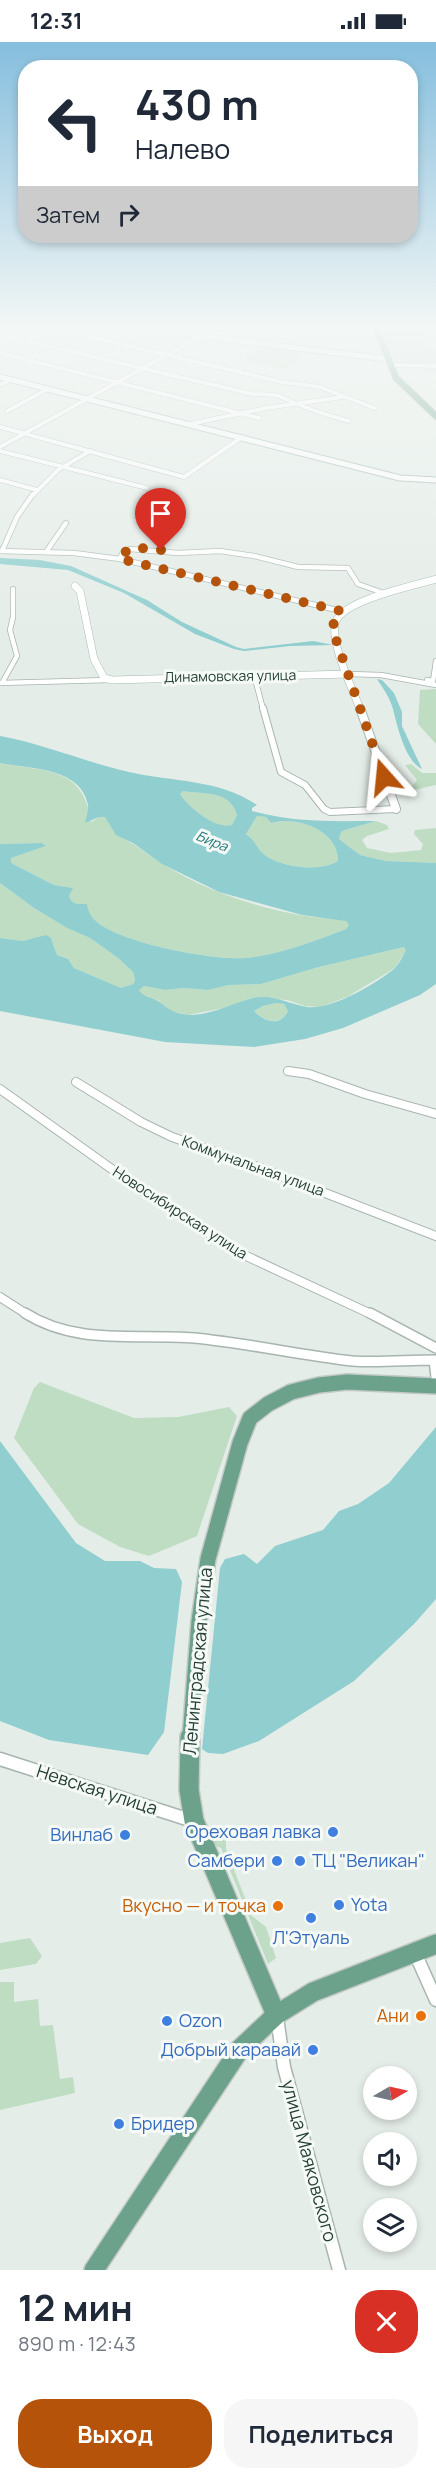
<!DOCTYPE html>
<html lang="ru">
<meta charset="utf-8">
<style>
body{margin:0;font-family:Manrope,sans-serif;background:#f6f6f7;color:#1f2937;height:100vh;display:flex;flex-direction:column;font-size:22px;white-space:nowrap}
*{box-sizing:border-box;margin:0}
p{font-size:20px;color:#747a83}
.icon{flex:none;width:33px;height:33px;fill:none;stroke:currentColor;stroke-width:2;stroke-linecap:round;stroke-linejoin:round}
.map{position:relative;height:2228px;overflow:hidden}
.details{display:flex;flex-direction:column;background:#fff;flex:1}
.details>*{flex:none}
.guide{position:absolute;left:18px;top:18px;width:400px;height:183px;border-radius:24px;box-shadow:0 3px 9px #0003;background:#fff;color:#1f2937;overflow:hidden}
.needle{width:39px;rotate:81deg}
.buttons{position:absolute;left:363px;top:2024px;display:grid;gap:12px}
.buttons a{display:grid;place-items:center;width:54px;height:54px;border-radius:50%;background:#fff;box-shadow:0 3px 9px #0003;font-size:30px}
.pin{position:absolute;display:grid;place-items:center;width:51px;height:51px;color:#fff;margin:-62px -26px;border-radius:50% 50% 50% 0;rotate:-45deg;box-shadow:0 0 6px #0007}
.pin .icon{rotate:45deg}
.me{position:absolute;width:66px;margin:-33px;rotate:342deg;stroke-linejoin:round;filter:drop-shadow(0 0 4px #0008)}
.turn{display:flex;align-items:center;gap:21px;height:126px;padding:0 18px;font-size:27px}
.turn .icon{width:78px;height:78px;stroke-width:2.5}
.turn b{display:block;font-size:42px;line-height:51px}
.then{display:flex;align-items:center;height:57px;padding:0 18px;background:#0003;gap:12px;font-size:22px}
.round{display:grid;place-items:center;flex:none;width:63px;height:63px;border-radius:24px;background:#f6f6f7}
.head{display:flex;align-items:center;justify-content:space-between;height:102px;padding:0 18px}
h1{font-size:36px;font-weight:700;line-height:45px}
.action{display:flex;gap:12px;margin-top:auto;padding:12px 18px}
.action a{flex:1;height:69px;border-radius:24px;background:#b45309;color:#fff;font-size:24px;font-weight:700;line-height:69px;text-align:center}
.action a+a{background:#f6f6f7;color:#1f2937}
.status{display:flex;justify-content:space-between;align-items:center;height:42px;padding:0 30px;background:#fff;direction:ltr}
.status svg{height:16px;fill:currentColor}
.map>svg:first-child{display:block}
.built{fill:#d3ddd7}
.green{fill:#bfddc3}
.water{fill:#90cecf;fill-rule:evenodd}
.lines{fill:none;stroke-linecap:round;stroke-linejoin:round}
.street-far5-casing{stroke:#a8b5ae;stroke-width:5}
.street-far4-casing{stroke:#a8b5ae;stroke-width:6}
.street-far3-casing{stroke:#a8b5ae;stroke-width:8}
.street-far2-casing{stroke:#a8b5ae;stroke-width:10}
.street-far1-casing{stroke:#a8b5ae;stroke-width:12}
.street-casing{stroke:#a8b5ae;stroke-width:15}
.secondary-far2-casing{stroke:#a4b9af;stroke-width:7}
.secondary-far1-casing{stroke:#a4b9af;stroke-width:8}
.secondary-casing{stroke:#a4b9af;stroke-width:10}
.primary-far2-casing{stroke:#c2c9c6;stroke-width:8}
.primary-far1-casing{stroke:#c2c9c6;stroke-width:18}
.primary-casing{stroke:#c2c9c6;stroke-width:22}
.street-far5{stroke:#fff;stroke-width:4}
.street-far4{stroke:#fff;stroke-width:4.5}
.street-far3{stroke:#fff;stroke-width:6}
.street-far2{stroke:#fff;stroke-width:8}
.street-far1{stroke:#fff;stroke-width:9}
.street{stroke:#fff;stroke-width:12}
.secondary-far2{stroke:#fff;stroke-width:5}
.secondary-far1{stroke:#fff;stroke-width:7}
.secondary{stroke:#fff;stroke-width:8}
.primary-far2{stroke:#6ca18c;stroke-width:6}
.primary-far1{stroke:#6ca18c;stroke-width:15}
.primary{stroke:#6ca18c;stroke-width:19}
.route{stroke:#b45309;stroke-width:10;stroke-dasharray:0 18}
.shop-dot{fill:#3f7fe0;stroke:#f5faf7;stroke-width:2}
.food-dot{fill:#e8710a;stroke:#f5faf7;stroke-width:2}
.labels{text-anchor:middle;stroke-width:6;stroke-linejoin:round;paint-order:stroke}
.far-street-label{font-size:14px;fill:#253f34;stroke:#f5faf7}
.far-water-label{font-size:14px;font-style:italic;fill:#217678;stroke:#f5faf7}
.street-label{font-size:15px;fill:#253f34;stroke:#f5faf7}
.near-street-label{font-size:18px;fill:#253f34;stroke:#f5faf7}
.near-shop-label{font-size:18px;fill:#366cbe;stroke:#f5faf7;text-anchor:end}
.near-food-label{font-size:18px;fill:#c56008;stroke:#f5faf7;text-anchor:end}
</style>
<div class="status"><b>12:31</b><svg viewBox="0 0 49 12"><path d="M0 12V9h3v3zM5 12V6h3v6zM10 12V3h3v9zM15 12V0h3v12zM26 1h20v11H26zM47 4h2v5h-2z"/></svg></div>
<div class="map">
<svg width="436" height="2228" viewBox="0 0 436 2228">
<rect width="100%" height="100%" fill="#e5ede8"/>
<!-- built -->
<g class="built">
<path d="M379 283H436V287L427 291 430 305 436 306V321L395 323Z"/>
<path d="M262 304 302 310 295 316 302 318 283 327 245 319 246 314Z"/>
</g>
<!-- green -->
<g class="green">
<path d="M436 647V702L418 682 420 648Z"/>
<path d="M0 721C45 730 84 724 91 780L99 775H105C119 798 123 794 142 808 188 842 244 863 300 873 315 876 331 875 346 879L349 883 346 887C314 899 280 913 245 916 214 919 111 900 92 875 89 871 88 866 87 862 79 862 72 863 69 854L72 846 54 843 11 821V816L46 804 42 801 0 802Z"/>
<path d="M411 722 422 731H436V743L414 748 412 744 417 738 405 723Z"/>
<path d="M183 749C206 753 228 746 237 773L232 784C216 788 188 765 180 752Z"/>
<path d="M257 774 266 775 271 781C297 773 339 789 338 819 321 830 281 826 265 813 257 807 255 798 246 792Z"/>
<path d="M376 779 387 783 389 787 367 794 362 798 367 806 391 811 421 808 423 802 414 792 415 788 436 786V821L386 819 360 813 339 797 341 790 345 788Z"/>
<path d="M0 841 34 866 67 886 90 896 118 916 133 930 135 938 133 942 121 946 74 926 68 917 57 913 51 896 46 894 23 899 0 896Z"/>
<path d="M404 905 407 907 395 926 347 955 320 965 305 964 287 958 252 956 229 965 188 973 170 969 159 959 141 952 139 947 144 944 165 948 183 946 208 948 229 943 261 942 319 925Z"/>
<path d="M276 961 284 962 288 969C279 985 265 979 254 969L263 964Z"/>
<path d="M40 1340 134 1376 178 1375 229 1365 237 1374 197 1494 149 1514 120 1505 78 1482 14 1396 34 1346Z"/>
<path d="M214 1790 226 1791V1807L252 1874 266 1885 276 1916 268 1922 221 1806 216 1804 212 1807 209 1793Z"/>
<path d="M30 1896 42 1914 36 1922 0 1928V1901Z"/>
<path d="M0 1940H14V1960L38 1957 40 1984 53 1983 60 2037 73 2035 75 2051 0 2068Z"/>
</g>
<!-- water -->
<g class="water">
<path d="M0 516 40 518 71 524 147 558 182 580 236 605 244 607 313 599 333 603 290 604 244 609 234 607 195 592 124 551 68 528 0 522Z"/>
<path d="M377 637 382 638 394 651 402 670V684L422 727C405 719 397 683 393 667 390 656 383 646 377 637Z"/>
<path d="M0 694C44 702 85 720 129 730 173 740 219 737 257 763L252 766V769C295 781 332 779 376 779L345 788 341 790 339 797 360 813 386 819 436 821V942L420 953 343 986 305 997 254 1005 165 1000 0 969V896L23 899 46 893 51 896 57 913 68 917 74 926 121 946 133 942 135 938 133 930 118 916 90 896 67 886 34 866 0 841V802L42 801 46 804 11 816V821L54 843 73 846 69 854C72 863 79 862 87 862 88 866 89 871 92 875 111 900 214 919 245 916 280 913 314 899 346 887L349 883 346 879 302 873 219 850 162 822 133 801 116 793 105 775H99L85 781C86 776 89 768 88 763 81 725 29 727 0 721ZM183 749C205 753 229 747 237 773L232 783C216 788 188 765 180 752ZM257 774 266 775 271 781C297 773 339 789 338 819 321 830 281 826 265 813 257 807 255 798 246 792ZM404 905 406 908C403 914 399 922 394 927 375 942 332 968 307 965 288 962 273 952 253 956 228 962 195 983 169 967 165 965 162 961 158 959 151 955 143 955 139 948L144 944 165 948 183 946 208 948 229 943 261 942 319 925ZM276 961 284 962 288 969C280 985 265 980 254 969L263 964Z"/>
<path d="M436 1385V1557L414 1582 354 1639 259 1699 223 1712 208 1711 202 1707 220 1526 225 1517 244 1512 257 1522 275 1504 323 1488 339 1469 358 1462 389 1441Z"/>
<path d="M0 1399 76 1501 105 1519H140L154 1526 176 1527 182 1540 164 1690 148 1713 49 1698 0 1679Z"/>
</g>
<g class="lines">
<defs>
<g id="street-far5">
<path d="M39 283 282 340 320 345 374 366"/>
<path d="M207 283 253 288"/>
<path d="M0 293 252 352C260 353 274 351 281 355 303 365 325 373 349 379"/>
<path d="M190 293 198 283"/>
<path d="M0 311 259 376"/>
<path d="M390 323 436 324"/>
<path d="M0 343 10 338"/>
<path d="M7 369 48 347"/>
<path d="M190 382 266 366 343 355"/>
<path d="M0 385 184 435 242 395"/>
<path d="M0 405 201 294"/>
<path d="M0 409 147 446"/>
<path d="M0 438 37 448"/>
<path d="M32 454 58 428 90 409"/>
</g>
<g id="street-far4">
<path d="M0 509 74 511 120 517 341 569"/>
<path d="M2 509 17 475 33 452"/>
<path d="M46 510 66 481"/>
<path d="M120 517 123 510 130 507 178 511 220 509 254 514 298 525 348 526 358 542 386 552"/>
<path d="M348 632 381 633 436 643"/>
<path d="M254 633 263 667"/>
<path d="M427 638 433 639 436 619"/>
<path d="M0 641 109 638"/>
<path d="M2 641 17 614 10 588 13 575V547"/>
</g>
<path id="street-far3" d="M263 666 281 730 305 743 324 767 330 770 396 767"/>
<g id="street-far2">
<path d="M288 1029 309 1032 365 1052 436 1072"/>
<path d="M76 1040 141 1080 172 1095 258 1125 436 1194"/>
<path d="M0 1047 148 1153 242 1212 373 1273"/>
<path d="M0 1255 28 1273"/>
</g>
<g id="street-far1">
<path d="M25 1271C77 1304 137 1291 194 1296 247 1301 299 1313 352 1319 379 1321 407 1318 434 1318L436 1335"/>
<path d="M370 1271 436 1306"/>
</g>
<g id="street">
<path d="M0 1717 193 1779"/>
<path d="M415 1911 436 1958"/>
<path d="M277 1975 284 2025 339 2228"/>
</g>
<g id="secondary-far2">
<path d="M152 283 190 293 387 317"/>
<path d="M0 335 400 436 436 438"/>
</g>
<g id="secondary-far1">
<path d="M75 544 80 549 94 617 104 636 112 638 348 632"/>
<path d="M360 667C352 645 332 606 335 583 337 559 414 544 436 537"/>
</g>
<path id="secondary" d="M360 666 396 767"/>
<path id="primary-far2" d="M375 283 396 336 436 374"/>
<path id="primary-far1" d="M190 1696 199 1579 208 1517 240 1401 250 1376 268 1362 291 1350 319 1343 347 1340 436 1344"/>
<g id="primary">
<path d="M190 1695 189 1748 194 1779 276 1973"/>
<path d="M94 2228 240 2007 276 1973 313 1950 436 1902"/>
</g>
</defs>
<!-- street-far5 casing -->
<use href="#street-far5" class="street-far5-casing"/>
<!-- street-far4 casing -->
<use href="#street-far4" class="street-far4-casing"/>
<!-- street-far3 casing -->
<use href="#street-far3" class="street-far3-casing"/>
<!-- street-far2 casing -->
<use href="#street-far2" class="street-far2-casing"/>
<!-- street-far1 casing -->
<use href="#street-far1" class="street-far1-casing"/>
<!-- street casing -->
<use href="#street" class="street-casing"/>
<!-- secondary-far2 casing -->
<use href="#secondary-far2" class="secondary-far2-casing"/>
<!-- secondary-far1 casing -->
<use href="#secondary-far1" class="secondary-far1-casing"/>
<!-- secondary casing -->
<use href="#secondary" class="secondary-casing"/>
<!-- primary-far2 casing -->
<use href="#primary-far2" class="primary-far2-casing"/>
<!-- primary-far1 casing -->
<use href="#primary-far1" class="primary-far1-casing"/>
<!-- primary casing -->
<use href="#primary" class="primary-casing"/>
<!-- street-far5 -->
<use href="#street-far5" class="street-far5"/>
<!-- street-far4 -->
<use href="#street-far4" class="street-far4"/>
<!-- street-far3 -->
<use href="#street-far3" class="street-far3"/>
<!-- street-far2 -->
<use href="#street-far2" class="street-far2"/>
<!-- street-far1 -->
<use href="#street-far1" class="street-far1"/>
<!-- street -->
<use href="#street" class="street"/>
<!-- secondary-far2 -->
<use href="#secondary-far2" class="secondary-far2"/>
<!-- secondary-far1 -->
<use href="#secondary-far1" class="secondary-far1"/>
<!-- secondary -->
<use href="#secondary" class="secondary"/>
<!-- primary-far2 -->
<use href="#primary-far2" class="primary-far2"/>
<!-- primary-far1 -->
<use href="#primary-far1" class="primary-far1"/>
<!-- primary -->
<use href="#primary" class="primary"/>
</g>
<!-- sky -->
<linearGradient id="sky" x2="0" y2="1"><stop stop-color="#85bede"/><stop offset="0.48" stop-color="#f3f7f5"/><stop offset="1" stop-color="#f3f7f5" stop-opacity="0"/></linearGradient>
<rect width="436" height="595" fill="url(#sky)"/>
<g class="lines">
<!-- route -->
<path class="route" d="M161 508C146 507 127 501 120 517L341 569 334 577 333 589 384 735"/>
</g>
<!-- markers -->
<g class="shop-dot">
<circle cx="333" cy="1790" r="6"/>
<circle cx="125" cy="1793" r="6"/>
<circle cx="277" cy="1819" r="6"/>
<circle cx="300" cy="1819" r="6"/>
<circle cx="339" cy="1863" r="6"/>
<circle cx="311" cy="1876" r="6"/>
<circle cx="167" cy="1979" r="6"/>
<circle cx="313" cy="2008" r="6"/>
<circle cx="119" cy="2082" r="6"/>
</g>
<g class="food-dot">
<circle cx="278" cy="1864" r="6"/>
<circle cx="421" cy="1974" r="6"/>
</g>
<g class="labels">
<!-- far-street labels -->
<g class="far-street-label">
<text transform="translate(230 634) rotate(-1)" y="5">Динамовская улица</text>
</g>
<!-- far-water labels -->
<g class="far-water-label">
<text transform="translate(212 799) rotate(22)" y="5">Бира</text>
</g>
<!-- street labels -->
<g class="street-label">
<text transform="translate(253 1124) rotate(20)" y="5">Коммунальная улица</text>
<text transform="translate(180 1171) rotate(33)" y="5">Новосибирская улица</text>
</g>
<!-- near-street labels -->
<g class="near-street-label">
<text transform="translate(198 1619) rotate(-85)" y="6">Ленинградская улица</text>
<text transform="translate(97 1748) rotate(18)" y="6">Невская улица</text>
<text transform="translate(309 2119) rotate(75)" y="6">улица Маяковского</text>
</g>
<!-- near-shop labels -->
<g class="near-shop-label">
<text x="321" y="1796">Ореховая лавка</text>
<text x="113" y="1799">Винлаб</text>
<text x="265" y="1825">Самбери</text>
<text x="312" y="1825" text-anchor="start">ТЦ "Великан"</text>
<text x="351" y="1869" text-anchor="start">Yota</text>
<text x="311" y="1902" text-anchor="middle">Л'Этуаль</text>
<text x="179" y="1985" text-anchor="start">Ozon</text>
<text x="301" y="2014">Добрый каравай</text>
<text x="131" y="2088" text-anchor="start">Бридер</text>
</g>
<!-- near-food labels -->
<g class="near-food-label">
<text x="266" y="1870">Вкусно — и точка</text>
<text x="409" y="1980">Ани</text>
</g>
</g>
</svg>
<div class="buttons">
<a><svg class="needle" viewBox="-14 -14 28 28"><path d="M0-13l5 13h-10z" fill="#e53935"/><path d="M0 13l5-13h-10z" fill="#747a83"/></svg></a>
<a><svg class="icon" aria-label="sound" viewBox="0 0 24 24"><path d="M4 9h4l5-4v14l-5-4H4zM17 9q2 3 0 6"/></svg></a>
<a><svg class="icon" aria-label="layers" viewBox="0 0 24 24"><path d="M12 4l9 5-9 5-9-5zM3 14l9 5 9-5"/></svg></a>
</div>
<div class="pin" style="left:161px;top:508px;background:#d93025"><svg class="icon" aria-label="arrive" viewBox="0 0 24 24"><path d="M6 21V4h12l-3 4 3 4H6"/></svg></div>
<svg class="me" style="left:384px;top:735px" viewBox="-20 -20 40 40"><path d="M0-17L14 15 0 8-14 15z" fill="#b45309" stroke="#fff" stroke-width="4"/></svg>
<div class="guide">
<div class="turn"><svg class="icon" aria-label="left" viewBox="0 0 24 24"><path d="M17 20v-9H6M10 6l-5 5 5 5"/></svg><div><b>430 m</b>Налево</div></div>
<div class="then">Затем<svg class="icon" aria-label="right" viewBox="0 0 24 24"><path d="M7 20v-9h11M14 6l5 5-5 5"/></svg></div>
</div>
</div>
<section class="details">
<div class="head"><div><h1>12 мин</h1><p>890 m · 12:43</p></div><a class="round" style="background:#d93025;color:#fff"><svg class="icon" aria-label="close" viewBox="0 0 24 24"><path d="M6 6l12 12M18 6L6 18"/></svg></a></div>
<div class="action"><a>Выход</a><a>Поделиться</a></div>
</section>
